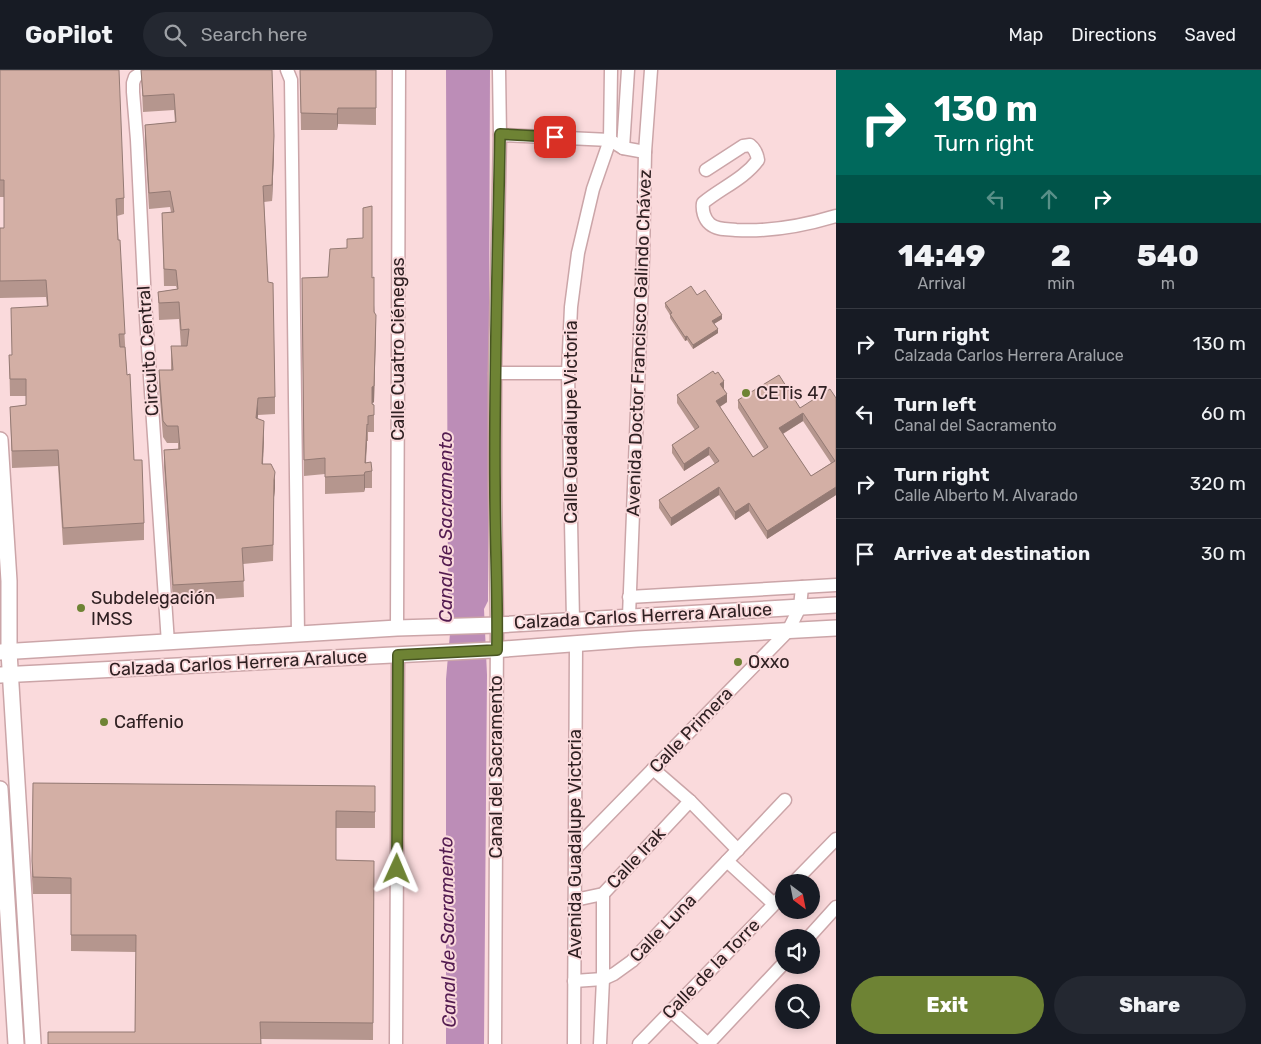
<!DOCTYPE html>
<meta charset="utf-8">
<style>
body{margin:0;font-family:Rubik,sans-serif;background:#242831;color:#f1f3f6;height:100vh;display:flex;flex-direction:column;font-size:19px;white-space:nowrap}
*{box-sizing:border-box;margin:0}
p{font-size:16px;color:#9ea1a6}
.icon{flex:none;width:28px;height:28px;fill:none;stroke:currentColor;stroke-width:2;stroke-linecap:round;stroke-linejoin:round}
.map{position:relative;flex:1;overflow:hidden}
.sheet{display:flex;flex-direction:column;background:#171b24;width:425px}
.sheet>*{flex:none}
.guide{background:#00695c;color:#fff;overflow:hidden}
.needle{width:32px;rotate:148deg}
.fabs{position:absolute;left:775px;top:804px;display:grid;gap:10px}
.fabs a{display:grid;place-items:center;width:45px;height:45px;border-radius:50%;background:#171b24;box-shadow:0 2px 8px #0003;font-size:25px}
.pin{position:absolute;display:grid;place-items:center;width:42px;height:42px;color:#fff;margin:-21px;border-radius:10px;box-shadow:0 2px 8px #0006}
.me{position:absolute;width:55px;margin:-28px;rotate:1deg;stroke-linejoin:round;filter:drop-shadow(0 0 4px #0008)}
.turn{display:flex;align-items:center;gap:18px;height:105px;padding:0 15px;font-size:22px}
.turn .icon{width:65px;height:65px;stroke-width:2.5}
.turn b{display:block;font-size:35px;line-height:42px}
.lanes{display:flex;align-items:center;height:48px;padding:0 15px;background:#0003;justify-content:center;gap:25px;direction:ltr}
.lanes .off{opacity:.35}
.eta{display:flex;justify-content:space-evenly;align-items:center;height:85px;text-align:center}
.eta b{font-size:30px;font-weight:800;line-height:35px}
.cta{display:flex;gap:10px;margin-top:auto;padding:10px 15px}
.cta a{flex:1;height:58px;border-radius:30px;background:#6e8334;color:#fff;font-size:20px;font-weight:800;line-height:58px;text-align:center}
.cta a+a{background:#242831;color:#f1f3f6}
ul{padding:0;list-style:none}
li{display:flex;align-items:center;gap:15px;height:70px;padding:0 15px;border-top:1px solid #363941}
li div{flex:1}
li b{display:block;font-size:19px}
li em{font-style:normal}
header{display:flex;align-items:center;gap:30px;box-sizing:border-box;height:70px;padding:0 25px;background:#171b24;border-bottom:1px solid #363941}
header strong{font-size:24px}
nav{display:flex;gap:28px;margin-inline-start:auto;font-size:18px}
.search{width:350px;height:45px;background:#242831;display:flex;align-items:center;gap:12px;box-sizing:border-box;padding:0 18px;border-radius:28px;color:#9ea1a6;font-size:19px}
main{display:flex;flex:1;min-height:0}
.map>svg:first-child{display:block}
.water{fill:#bc8db7}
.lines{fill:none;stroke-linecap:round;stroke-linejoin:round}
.minor-casing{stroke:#cba5a8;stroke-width:15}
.major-casing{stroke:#cba5a8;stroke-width:18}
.minor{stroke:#fff;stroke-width:12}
.major{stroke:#fff;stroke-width:15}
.wall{fill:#b5968e;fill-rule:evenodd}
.shaded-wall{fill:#947a74}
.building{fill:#d3afa5;stroke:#947a74;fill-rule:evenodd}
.route-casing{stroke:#485522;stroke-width:12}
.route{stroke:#6e8334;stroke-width:9}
.poi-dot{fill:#6e8334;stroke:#fadadc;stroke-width:2}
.labels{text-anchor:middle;stroke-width:4;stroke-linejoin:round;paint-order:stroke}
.street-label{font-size:18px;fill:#2f2022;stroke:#fadadc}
.poi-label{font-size:18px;fill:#2f2022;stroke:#fadadc;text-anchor:start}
.water-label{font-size:19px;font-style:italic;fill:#531b50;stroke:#fadadc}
</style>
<header>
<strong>GoPilot</strong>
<div class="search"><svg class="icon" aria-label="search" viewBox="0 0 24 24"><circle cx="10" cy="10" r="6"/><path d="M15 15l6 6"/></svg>Search here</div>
<nav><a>Map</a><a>Directions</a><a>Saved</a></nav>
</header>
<main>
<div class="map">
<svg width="836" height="974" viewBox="0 0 836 974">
<rect width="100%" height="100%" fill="#fadadc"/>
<!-- water -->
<path class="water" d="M446 0H490L488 531 484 539 487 605 484 974H446V609L452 541 448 537Z"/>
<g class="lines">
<defs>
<g id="minor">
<path d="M150 0 143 2 135 7 133 13V22L137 70 145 233 168 573"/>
<path d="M287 0 291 10 298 565"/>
<path d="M500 65 610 70 623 78 645 82"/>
<path d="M623 78 628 0"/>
<path d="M706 100 743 76 750 75C755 79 757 83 758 90 744 109 721 118 703 133 702 140 704 149 710 154 717 160 728 159 736 160 770 162 803 156 836 146"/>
<path d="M495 303H568"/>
<path d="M629 527 836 515"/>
<path d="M629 546 643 187 645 82 651 0"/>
<path d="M573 550 568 303 571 237 578 183 593 119 610 70 611 0"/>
<path d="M397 558 399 0"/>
<path d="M653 699 690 731 738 780"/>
<path d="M575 779 788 561 800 537 802 517"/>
<path d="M727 791 774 834"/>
<path d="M794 812 836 769"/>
<path d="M575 830 603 824 690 731"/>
<path d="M808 868 836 837"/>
<path d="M574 911 603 909 614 904 632 891 785 730"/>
<path d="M671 941 708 974"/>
<path d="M396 974 398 585"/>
<path d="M495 974 497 555 495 417V303L500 65 499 0"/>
<path d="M574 974 576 574"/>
<path d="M600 974 603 909V824"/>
<path d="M639 974 784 824"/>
<path d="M708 974 784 893"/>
</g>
<g id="major">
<path d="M0 370 9 511V582L33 974"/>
<path d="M0 582 397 558 497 555 836 535"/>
<path d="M0 605 492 580 637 569 836 558"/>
<path d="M0 719 16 974"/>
</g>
</defs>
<!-- minor casing -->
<use href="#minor" class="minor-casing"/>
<!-- major casing -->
<use href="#major" class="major-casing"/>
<!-- minor -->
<use href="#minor" class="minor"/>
<!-- major -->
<use href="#major" class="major"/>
</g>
<!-- wall -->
<g class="wall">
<path d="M0 0 124 128V144L117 146 127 305 134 390 144 453V470L63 475 58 396 12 398 10 337 26 335V326H10L9 285H12L47 236 46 227 0 228V158H4V127H0Z"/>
<path d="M141 0 274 82 272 131 264 132 268 212 275 327V344L258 345 257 349 264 367 263 394 275 418 274 427 273 491 243 494 244 527 173 532 164 397V380L178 379V373H167L163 367 159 317V300H171V276H181L179 249 159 250 158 222 177 219 176 216H164L162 143 171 142 170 137 149 139 145 71V55L175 52 174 40 143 42Z"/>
<path d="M300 0H376V55L338 54 337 60H301Z"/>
<path d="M328 207 372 208 376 262 374 332 372 334 374 335V362H368V371H367L366 393 372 401V418H365L364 422 325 424V404L304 406 302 208Z"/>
<path d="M697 225 722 249 714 254 718 263 693 279 687 270 685 271 670 248V245L665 237V233Z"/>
<path d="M724 319 727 332 720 337 753 387 764 379 738 338V330L800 338 836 328V425L767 469 749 441 735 450 719 425 671 456 659 438V430L715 394 709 385 684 401 672 383V375L695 360 677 333V325ZM803 351 831 393 811 406 783 364Z"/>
<path d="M33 713 375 716V758H336V790L374 791 373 970 261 969V974H48V962H135L136 882 71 881V824H33L32 808Z"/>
</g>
<!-- shaded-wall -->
<g class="shaded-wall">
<path d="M338 38V54L337 60V44Z"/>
<path d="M274 66V82L272 131V115Z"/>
<path d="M376 245 374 332 372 333V350V317Z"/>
<path d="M722 245V249L712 255V251Z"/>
<path d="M718 259V263L693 279V275Z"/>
<path d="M687 266V270L685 271V267Z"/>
<path d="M724 311V319L720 321V314Z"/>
<path d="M727 324V332L716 339V331Z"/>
<path d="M258 328V345L256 365V348Z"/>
<path d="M803 343V351L779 366V358Z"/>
<path d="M264 351V367L262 410V394Z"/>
<path d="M367 354V371L365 401V393Z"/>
<path d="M709 377V385L684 401V394Z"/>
<path d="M275 402V418L274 427 273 491 274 410Z"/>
<path d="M365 402V418L364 422V405Z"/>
<path d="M719 417V425L671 456V448Z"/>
<path d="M836 417V425L767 469V461Z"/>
<path d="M749 433V441L735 450V442Z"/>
</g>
<!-- building -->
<g class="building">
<path d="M0 0H119L124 128 116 129 118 170H120L125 264H119L120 277H125L127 305 130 304 134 390H142L144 453 63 458 58 380 12 381 10 337 26 335V309H10L9 285H12L11 238 48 236 46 210 0 211V158H4V110H0Z"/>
<path d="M141 0H272L274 66 272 115 263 116 268 212 273 213 275 327 258 328 256 348 264 351 262 394H271L275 402 274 410 273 475 242 478 244 511 173 515 164 380 180 379 178 356H167L163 351 159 300H173L171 276H187L189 259 181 260 179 232 159 233 158 222 178 219 176 200 164 199 162 143 174 142 170 121 149 123 145 55 176 52 174 24 143 26Z"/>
<path d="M300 0H376V38H338L337 44 301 43Z"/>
<path d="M372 136V208L374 207V242L376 245 374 316 372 317V334L374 335V345L368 346V355L367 354 365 393 371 392 372 401 365 402 364 405 325 407V388L304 390 302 208 328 207 330 179 347 178V169L363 168V138Z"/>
<path d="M691 216 697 225 705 220 722 245 712 251 718 259 693 275 687 266 685 267 670 244 672 243 665 233Z"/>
<path d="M713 301 715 304 718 302 724 311 720 314 727 324 716 331 753 387 768 377 738 330 779 305 800 338 830 319 836 328V417L767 461 749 433 735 442 719 417 671 448 659 430 719 391 709 377 684 394 672 375 699 357 677 325ZM803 343 835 391 811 406 779 358Z"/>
<path d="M33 713 375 716V742L336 741V790L374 791 373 953 260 952 261 974H48V962H135L136 865H71V808L33 807 32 791Z"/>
</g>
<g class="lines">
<defs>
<path id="route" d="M397 799 398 585 497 580C498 526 495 471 495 417 494 299 498 182 500 64L555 67"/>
</defs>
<!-- route casing -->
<use href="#route" class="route-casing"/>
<!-- route -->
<use href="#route" class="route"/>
</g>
<!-- markers -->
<g class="poi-dot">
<circle cx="746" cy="323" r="5"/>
<circle cx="81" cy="538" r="5"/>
<circle cx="738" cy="592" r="5"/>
<circle cx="104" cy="652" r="5"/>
</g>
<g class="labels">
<!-- street labels -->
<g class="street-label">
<text transform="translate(639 273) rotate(-88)" y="6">Avenida Doctor Francisco Galindo Chávez</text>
<text transform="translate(398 279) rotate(-90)" y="6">Calle Cuatro Ciénegas</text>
<text transform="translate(148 281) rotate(-94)" y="6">Circuito Central</text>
<text transform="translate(571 352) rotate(-90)" y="6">Calle Guadalupe Victoria</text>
<text transform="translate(643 546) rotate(-3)" y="6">Calzada Carlos Herrera Araluce</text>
<text transform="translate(238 593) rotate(-3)" y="6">Calzada Carlos Herrera Araluce</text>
<text transform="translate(691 660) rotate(-46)" y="6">Calle Primera</text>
<text transform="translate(496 697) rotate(-90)" y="6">Canal del Sacramento</text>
<text transform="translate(575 774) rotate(-90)" y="6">Avenida Guadalupe Victoria</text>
<text transform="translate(636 788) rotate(-47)" y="6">Calle Irak</text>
<text transform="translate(663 858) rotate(-46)" y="6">Calle Luna</text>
<text transform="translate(711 899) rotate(-46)" y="6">Calle de la Torre</text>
</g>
<!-- poi labels -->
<g class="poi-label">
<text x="756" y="329">CETis 47</text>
<text x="91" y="534">Subdelegación<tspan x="91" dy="21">IMSS</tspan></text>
<text x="748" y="598">Oxxo</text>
<text x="114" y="658">Caffenio</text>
</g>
<!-- water labels -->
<g class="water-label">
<text transform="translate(445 457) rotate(-90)" y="7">Canal de Sacramento</text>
<text transform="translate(447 862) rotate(-91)" y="7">Canal de Sacramento</text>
</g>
</g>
</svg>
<div class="fabs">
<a><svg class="needle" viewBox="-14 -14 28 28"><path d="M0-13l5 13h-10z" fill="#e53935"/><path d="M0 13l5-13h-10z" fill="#9ea1a6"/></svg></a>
<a><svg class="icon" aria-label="sound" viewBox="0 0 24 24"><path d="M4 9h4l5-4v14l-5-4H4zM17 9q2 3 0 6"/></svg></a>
<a><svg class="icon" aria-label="search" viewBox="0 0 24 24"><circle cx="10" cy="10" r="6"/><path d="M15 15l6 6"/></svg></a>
</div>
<div class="pin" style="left:555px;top:67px;background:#d93025"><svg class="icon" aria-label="arrive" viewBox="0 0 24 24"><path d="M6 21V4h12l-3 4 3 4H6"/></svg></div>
<svg class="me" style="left:397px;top:799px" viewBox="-20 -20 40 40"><path d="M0-17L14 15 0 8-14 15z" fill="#6e8334" stroke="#fff" stroke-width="4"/></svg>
</div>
<section class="sheet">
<div class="guide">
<div class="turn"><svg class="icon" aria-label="right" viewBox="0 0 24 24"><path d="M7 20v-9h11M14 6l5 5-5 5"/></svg><div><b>130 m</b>Turn right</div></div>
<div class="lanes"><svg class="icon off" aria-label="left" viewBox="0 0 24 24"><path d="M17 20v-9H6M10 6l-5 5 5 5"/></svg><svg class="icon off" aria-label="ahead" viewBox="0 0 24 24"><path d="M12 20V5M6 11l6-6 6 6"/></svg><svg class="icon" aria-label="right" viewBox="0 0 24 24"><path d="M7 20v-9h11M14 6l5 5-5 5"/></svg></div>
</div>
<div class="eta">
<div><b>14:49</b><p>Arrival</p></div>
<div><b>2</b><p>min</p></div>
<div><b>540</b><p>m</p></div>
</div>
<ul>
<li><svg class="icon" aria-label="right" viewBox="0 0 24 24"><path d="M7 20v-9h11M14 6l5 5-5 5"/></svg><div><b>Turn right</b><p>Calzada Carlos Herrera Araluce</p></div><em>130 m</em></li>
<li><svg class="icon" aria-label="left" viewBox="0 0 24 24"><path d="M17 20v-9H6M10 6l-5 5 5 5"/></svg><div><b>Turn left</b><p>Canal del Sacramento</p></div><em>60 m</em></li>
<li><svg class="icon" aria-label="right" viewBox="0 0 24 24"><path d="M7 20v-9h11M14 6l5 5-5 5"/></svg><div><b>Turn right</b><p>Calle Alberto M. Alvarado</p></div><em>320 m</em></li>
<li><svg class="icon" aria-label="arrive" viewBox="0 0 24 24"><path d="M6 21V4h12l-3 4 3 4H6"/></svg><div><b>Arrive at destination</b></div><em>30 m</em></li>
</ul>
<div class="cta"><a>Exit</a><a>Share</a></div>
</section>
</main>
